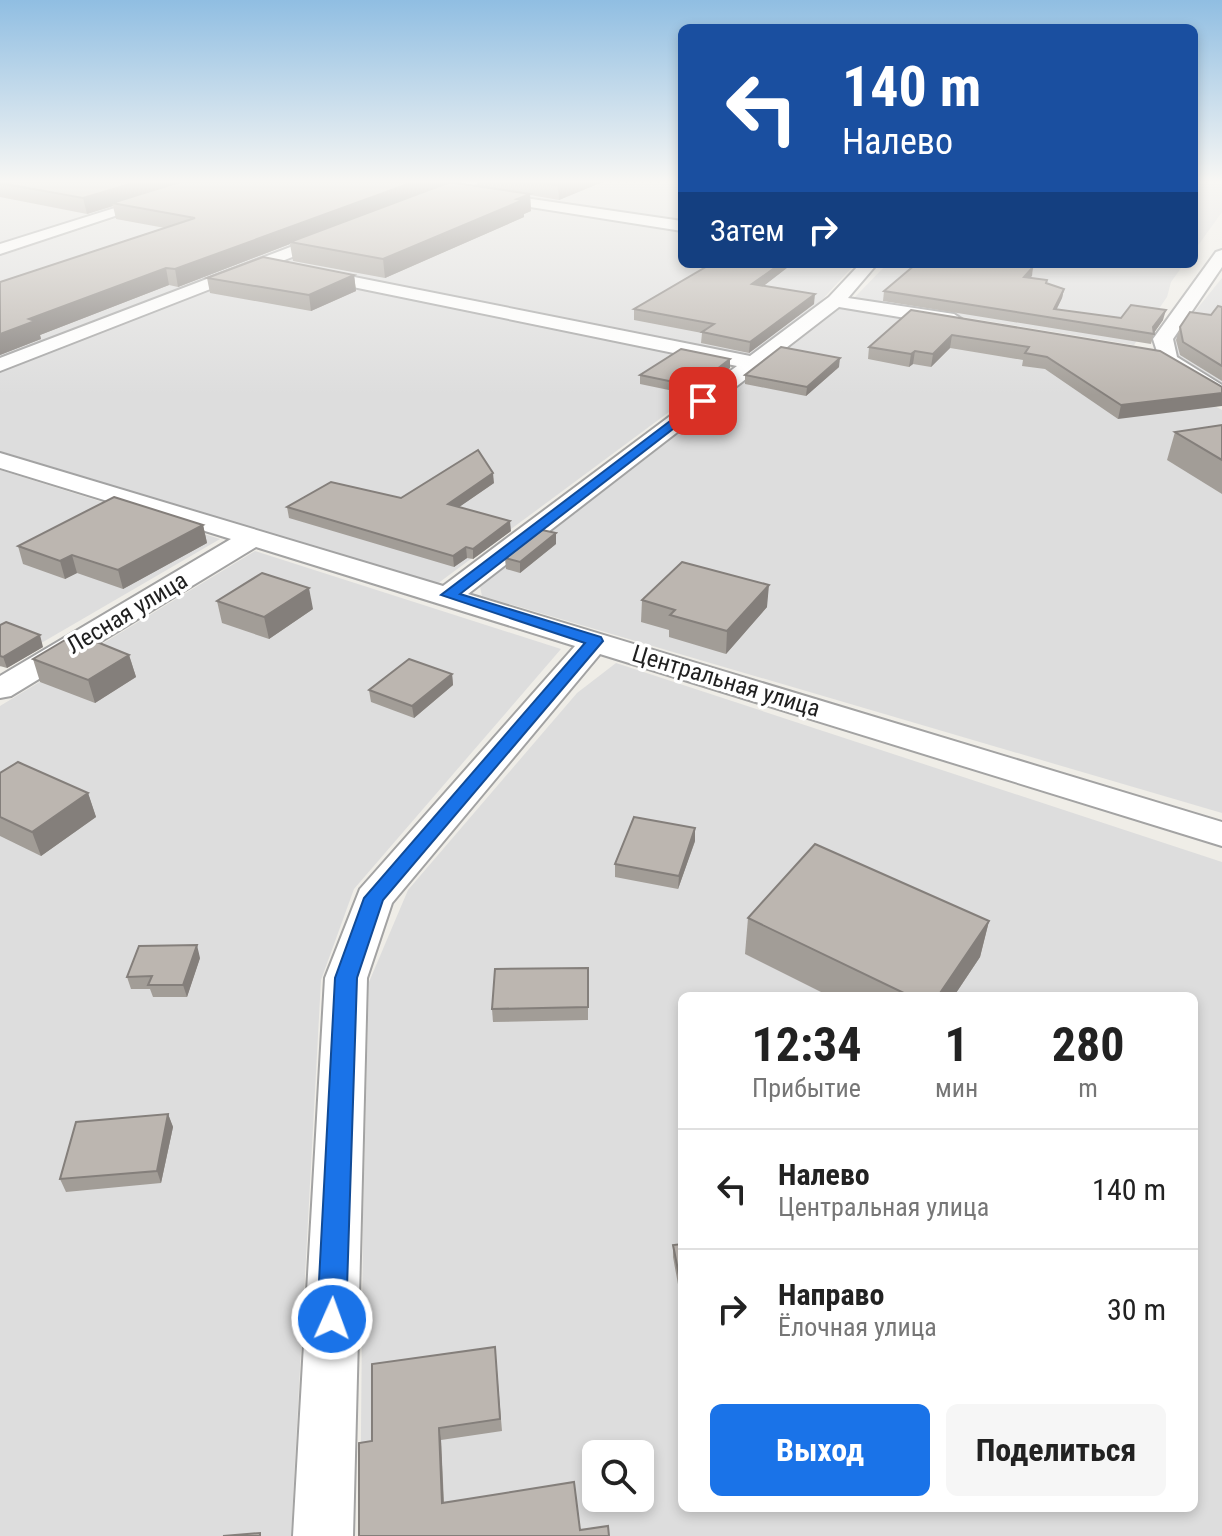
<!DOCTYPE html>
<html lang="ru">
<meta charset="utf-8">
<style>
body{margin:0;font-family:"Roboto Condensed",sans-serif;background:#f6f6f6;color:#222;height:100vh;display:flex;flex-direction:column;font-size:30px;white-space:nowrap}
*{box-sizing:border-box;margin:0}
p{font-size:26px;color:#767676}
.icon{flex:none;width:44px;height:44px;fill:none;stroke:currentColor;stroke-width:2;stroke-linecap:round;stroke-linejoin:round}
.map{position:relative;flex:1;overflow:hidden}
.sheet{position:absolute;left:678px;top:992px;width:520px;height:520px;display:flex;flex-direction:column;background:#fff;border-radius:12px;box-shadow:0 4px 12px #0003}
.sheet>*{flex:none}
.top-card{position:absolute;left:678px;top:24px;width:520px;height:244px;border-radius:12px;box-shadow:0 4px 12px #0003;background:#1a4fa0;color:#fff;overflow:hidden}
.controls{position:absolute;left:582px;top:1440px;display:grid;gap:16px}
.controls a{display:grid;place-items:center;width:72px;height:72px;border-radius:12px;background:#fff;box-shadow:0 4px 12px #0003;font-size:40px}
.pin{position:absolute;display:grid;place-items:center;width:68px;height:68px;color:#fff;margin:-34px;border-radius:16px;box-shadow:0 4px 12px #0006}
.me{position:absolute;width:88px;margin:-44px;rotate:2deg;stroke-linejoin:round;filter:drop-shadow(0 0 6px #0008)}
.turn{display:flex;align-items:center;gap:28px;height:168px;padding:0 32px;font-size:36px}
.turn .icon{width:104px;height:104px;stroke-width:2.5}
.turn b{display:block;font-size:56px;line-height:68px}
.then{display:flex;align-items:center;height:76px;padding:0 32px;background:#0003;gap:16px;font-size:30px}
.eta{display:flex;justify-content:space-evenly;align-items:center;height:136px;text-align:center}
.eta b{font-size:48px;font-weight:700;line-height:56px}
.action{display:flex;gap:16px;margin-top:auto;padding:16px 32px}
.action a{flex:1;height:92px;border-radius:12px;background:#1a73e8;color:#fff;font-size:32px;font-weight:700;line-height:92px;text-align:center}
.action a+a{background:#f6f6f6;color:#222}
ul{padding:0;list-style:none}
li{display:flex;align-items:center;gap:24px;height:120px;padding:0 32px;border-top:2px solid #e0e0e0}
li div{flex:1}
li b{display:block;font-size:30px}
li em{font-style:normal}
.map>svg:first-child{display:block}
.residential{fill:#ddd;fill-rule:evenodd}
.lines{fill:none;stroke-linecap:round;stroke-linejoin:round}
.street-casing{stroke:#a3a3a3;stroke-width:4}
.street{fill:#fff;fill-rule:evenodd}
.wall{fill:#a29d97}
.shaded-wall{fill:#847f7b}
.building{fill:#bcb6b0;stroke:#847f7b;stroke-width:2}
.route{fill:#1a73e8;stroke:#114b97;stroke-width:2}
.labels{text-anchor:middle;stroke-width:7;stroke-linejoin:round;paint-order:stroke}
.street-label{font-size:24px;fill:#1f1f1f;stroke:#fff}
</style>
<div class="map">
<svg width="1222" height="1536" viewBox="0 0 1222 1536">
<rect width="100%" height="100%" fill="#efede7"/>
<!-- residential -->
<g class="residential">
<path d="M0 180 133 201 0 243Z"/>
<path d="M234 180H467L0 357V256Z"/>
<path d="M491 180H682V222L464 190Z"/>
<path d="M1194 180H1222V212L1194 251Z"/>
<path d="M449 195 682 230V264H855L819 303 748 356 278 264Z"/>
<path d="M887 264H1184L1171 282 1167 297 1134 345 853 299Z"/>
<path d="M264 269 735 363 433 587 0 451V372Z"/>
<path d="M1222 278V384L1177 359 1171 341Z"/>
<path d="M842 307 1124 356 1222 410V813L482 596 480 587Z"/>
<path d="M0 470 220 539 0 667Z"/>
<path d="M255 551 561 649 354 889 321 980 291 1536H0V706Z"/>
<path d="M616 663 1222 862V1536H360L363 1218 369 982 408 890 577 693ZM682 996H1194V1508H682ZM596 1454H640V1498H596Z"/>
</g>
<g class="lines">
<defs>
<g id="street">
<path d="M204 180H224L0 254V244Z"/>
<path d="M467 180H486L427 204H417L415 201Z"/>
<path d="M484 192 682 221V231L479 199V193Z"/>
<path d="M335 230 341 232V238L0 371V358Z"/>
<path d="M1222 250V267L1173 339 1177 357 1222 385V400L1161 364 1153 339 1216 252Z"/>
<path d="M860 264H877L848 298 954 314 963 320 954 326 839 307 468 594 1222 822V846L600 654 392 903 367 978 353 1536H293L325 978 360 889 575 646 256 547 11 696 0 698V676L231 539 0 468V453L443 586 737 366 309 278 303 277 300 273 303 269 309 268 750 356 829 297Z"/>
</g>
</defs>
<!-- street casing -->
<use href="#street" class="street-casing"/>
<!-- street -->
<use href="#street" class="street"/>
</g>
<!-- wall -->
<g class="wall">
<path d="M0 180H459L452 183 477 186V180H607L559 200 530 195 531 211 524 214V217L385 278 293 261 290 244 178 287 169 285 40 335 41 339 0 355V282L165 228 116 219 113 206 87 214 0 197Z"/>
<path d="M711 264H792L763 286 814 304 749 353 701 343 702 333 634 320V309Z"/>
<path d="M916 264H1018L1033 267 1030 278 1064 289 1062 298 1056 310 1121 318 1163 320 1154 333 1151 344 883 301 884 291Z"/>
<path d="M354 275 356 291 311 311 210 293 207 278Z"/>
<path d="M1222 307V381L1180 355 1176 340 1180 327 1211 315Z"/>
<path d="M911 310 1160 351 1118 419 1045 369 1022 366 1023 360 950 348 931 367 913 364 909 367 868 359 869 347Z"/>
<path d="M681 349 730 368 716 378 712 377 688 394 640 384V375Z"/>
<path d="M839 367 806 396 745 384V375Z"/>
<path d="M1222 425V494L1167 460 1175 432Z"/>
<path d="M494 483 459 507 511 531 473 559 467 558 454 567 289 518 287 507 401 498Z"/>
<path d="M203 525 207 543 123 589 77 573 65 579 23 564 18 546Z"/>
<path d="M556 544 520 573 506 569 505 558Z"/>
<path d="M642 600 767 607 726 654 669 637V630L641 622Z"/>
<path d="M217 601 313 609 269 639 222 623Z"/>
<path d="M0 625 43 647 7 668 0 666Z"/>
<path d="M129 655 136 677 95 703 40 682 33 659Z"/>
<path d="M452 674 453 685 414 718 371 702 369 690Z"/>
<path d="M0 773 88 793 96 817 41 856 0 836Z"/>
<path d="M695 841 678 889 615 877V864Z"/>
<path d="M748 918 989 921 980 957 954 996H829L745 954Z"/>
<path d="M200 958 187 997H153L150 989H131L127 977Z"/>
<path d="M588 968V1020L493 1022 492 1009Z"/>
<path d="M168 1114 173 1127 161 1183 66 1192 60 1179Z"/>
<path d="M682 1244V1306L673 1257V1245Z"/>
<path d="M495 1347 502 1431 441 1440 444 1502 580 1530 359 1536 372 1441Z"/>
</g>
<!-- shaded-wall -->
<g class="shaded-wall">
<path d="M144 180H195L112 203 113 206 87 214 83 198Z"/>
<path d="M419 180H459L293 243 290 242V244L178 287 175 269Z"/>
<path d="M571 180H607L559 200 558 185Z"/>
<path d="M530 194 531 211 524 214V217L385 278 383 259Z"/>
<path d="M780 264H792L752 295V284Z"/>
<path d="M1033 267 1032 276 1022 286 1024 277Z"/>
<path d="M166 268 169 285 40 335 41 339 0 355V334L29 319Z"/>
<path d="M354 275 356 291 311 311 309 295Z"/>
<path d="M1064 289 1062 298 1052 319 1054 309Z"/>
<path d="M815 294 814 304 749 353 750 342Z"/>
<path d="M1166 310 1163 320 1153 334V327Z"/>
<path d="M952 335 950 348 931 367 933 354Z"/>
<path d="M915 351 913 364 909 367 911 354Z"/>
<path d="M840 358 839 367 806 396 807 387Z"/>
<path d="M730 359V368L716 378 717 369Z"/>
<path d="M712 368V377L688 394V385Z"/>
<path d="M1222 393V406L1118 419 1121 405Z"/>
<path d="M493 473 494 483 449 514 448 504Z"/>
<path d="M510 521 511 531 473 559V549Z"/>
<path d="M203 525 207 543 123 589 118 570Z"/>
<path d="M556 533V544L520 573V562Z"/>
<path d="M466 547 467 558 454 567 453 556Z"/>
<path d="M72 555 77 573 65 579 60 561Z"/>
<path d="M769 585 767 607 726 654 727 631Z"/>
<path d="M309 588 313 609 269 639 264 617Z"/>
<path d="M40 635 43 647 7 668 3 657Z"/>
<path d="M129 655 136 677 95 703 88 680Z"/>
<path d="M452 674 453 685 414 718 412 706Z"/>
<path d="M88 793 96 817 41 856 32 832Z"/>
<path d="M695 828V841L678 889 679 876Z"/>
<path d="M989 921 980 957 954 996H938Z"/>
<path d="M197 945 200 958 187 997 183 985Z"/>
<path d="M168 1114 173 1127 161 1183 157 1171Z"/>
<path d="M439 1428 441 1440 444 1514 442 1503Z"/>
</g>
<!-- building -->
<g class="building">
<path d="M0 180H144L83 198 0 183Z"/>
<path d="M186 180H419L175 269 166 268 29 319 35 321 0 334V282L195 218 112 203Z"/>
<path d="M525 180H571L558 185Z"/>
<path d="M450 182 530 194 517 199 523 200 383 259 290 242Z"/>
<path d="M263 257 354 275 309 295 207 278Z"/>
<path d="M711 264H780L752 284 815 294 750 342 702 332 714 324 634 309Z"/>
<path d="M916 264H1013L1033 267 1024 277 1047 280 1046 283 1064 289 1054 309 1121 318 1131 305 1166 310 1153 327 1154 334 884 291Z"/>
<path d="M1218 306 1222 307V366L1183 342 1180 327 1190 312 1211 315Z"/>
<path d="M911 310 1160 351 1222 387V393L1121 405 1047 357 1025 353 1029 347 952 335 933 354 915 351 911 354 869 347Z"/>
<path d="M781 347 840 358 807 387 745 375Z"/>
<path d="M681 349 730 359 717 369 712 368 688 385 640 375Z"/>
<path d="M1222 425V460L1175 432Z"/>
<path d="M478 450 493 473 448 504 510 521 473 549 466 547 453 556 287 507 331 482 401 498Z"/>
<path d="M114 497 203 525 118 570 72 555 60 561 18 546Z"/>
<path d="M542 530 556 533 520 562 505 558Z"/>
<path d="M682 562 769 585 727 631 670 615 675 610 642 600Z"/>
<path d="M262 573 309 588 264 617 217 601Z"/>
<path d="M6 622 40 635 3 657 0 656V625Z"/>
<path d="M70 637 86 644 92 640 129 655 88 680 33 659Z"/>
<path d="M409 659 452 674 412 706 369 690Z"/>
<path d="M18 762 88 793 32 832 0 817V773Z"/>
<path d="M634 817 695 828 679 876 615 864Z"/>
<path d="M815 844 989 921 938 996H910L748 918Z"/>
<path d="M197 945 183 985H148L152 976 127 977 139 946Z"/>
<path d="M588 968V1007L492 1009 495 969Z"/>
<path d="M168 1114 157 1171 60 1179 76 1122Z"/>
<path d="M682 1244V1290L673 1245Z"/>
<path d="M495 1347 500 1419 439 1428 442 1503 574 1482 580 1530 608 1526 609 1536H359V1443L372 1441V1364Z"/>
<path d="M260 1533V1536H223Z"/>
</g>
<!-- sky -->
<linearGradient id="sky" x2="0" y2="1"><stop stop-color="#90bee2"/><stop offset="0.46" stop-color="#f8f7f4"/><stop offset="1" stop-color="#f8f7f4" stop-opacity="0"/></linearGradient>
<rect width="1222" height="395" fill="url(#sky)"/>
<!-- route -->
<path class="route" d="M699 399 709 401 460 594 601 637 603 641 383 900 357 978 346 1319 342 1328 332 1332 322 1328 317 1319 335 978 364 898 585 643 441 595Z"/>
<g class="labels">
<!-- street labels -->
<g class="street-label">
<text transform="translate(127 613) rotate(-31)" y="8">Лесная улица</text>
<text transform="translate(726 681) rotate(17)" y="8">Центральная улица</text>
</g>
</g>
</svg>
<div class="controls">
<a><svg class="icon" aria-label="search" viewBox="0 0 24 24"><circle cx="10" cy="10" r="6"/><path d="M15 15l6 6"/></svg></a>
</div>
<div class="pin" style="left:703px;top:401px;background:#d93025"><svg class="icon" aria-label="arrive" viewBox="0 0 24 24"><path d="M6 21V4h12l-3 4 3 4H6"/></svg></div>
<svg class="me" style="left:332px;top:1319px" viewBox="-20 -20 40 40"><circle r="17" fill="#1a73e8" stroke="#fff" stroke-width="3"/><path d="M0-11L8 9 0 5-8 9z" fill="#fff"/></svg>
<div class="top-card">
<div class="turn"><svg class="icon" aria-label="left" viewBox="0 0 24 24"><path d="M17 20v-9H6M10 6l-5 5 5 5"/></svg><div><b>140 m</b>Налево</div></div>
<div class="then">Затем<svg class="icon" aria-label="right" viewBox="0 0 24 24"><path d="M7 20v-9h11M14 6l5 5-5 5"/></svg></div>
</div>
<section class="sheet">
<div class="eta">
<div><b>12:34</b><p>Прибытие</p></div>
<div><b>1</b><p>мин</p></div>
<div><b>280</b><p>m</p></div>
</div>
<ul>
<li><svg class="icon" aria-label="left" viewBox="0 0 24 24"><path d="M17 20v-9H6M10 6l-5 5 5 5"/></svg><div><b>Налево</b><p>Центральная улица</p></div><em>140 m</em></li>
<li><svg class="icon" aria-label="right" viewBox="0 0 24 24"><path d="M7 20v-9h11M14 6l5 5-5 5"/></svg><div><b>Направо</b><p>Ёлочная улица</p></div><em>30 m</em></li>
</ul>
<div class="action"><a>Выход</a><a>Поделиться</a></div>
</section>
</div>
